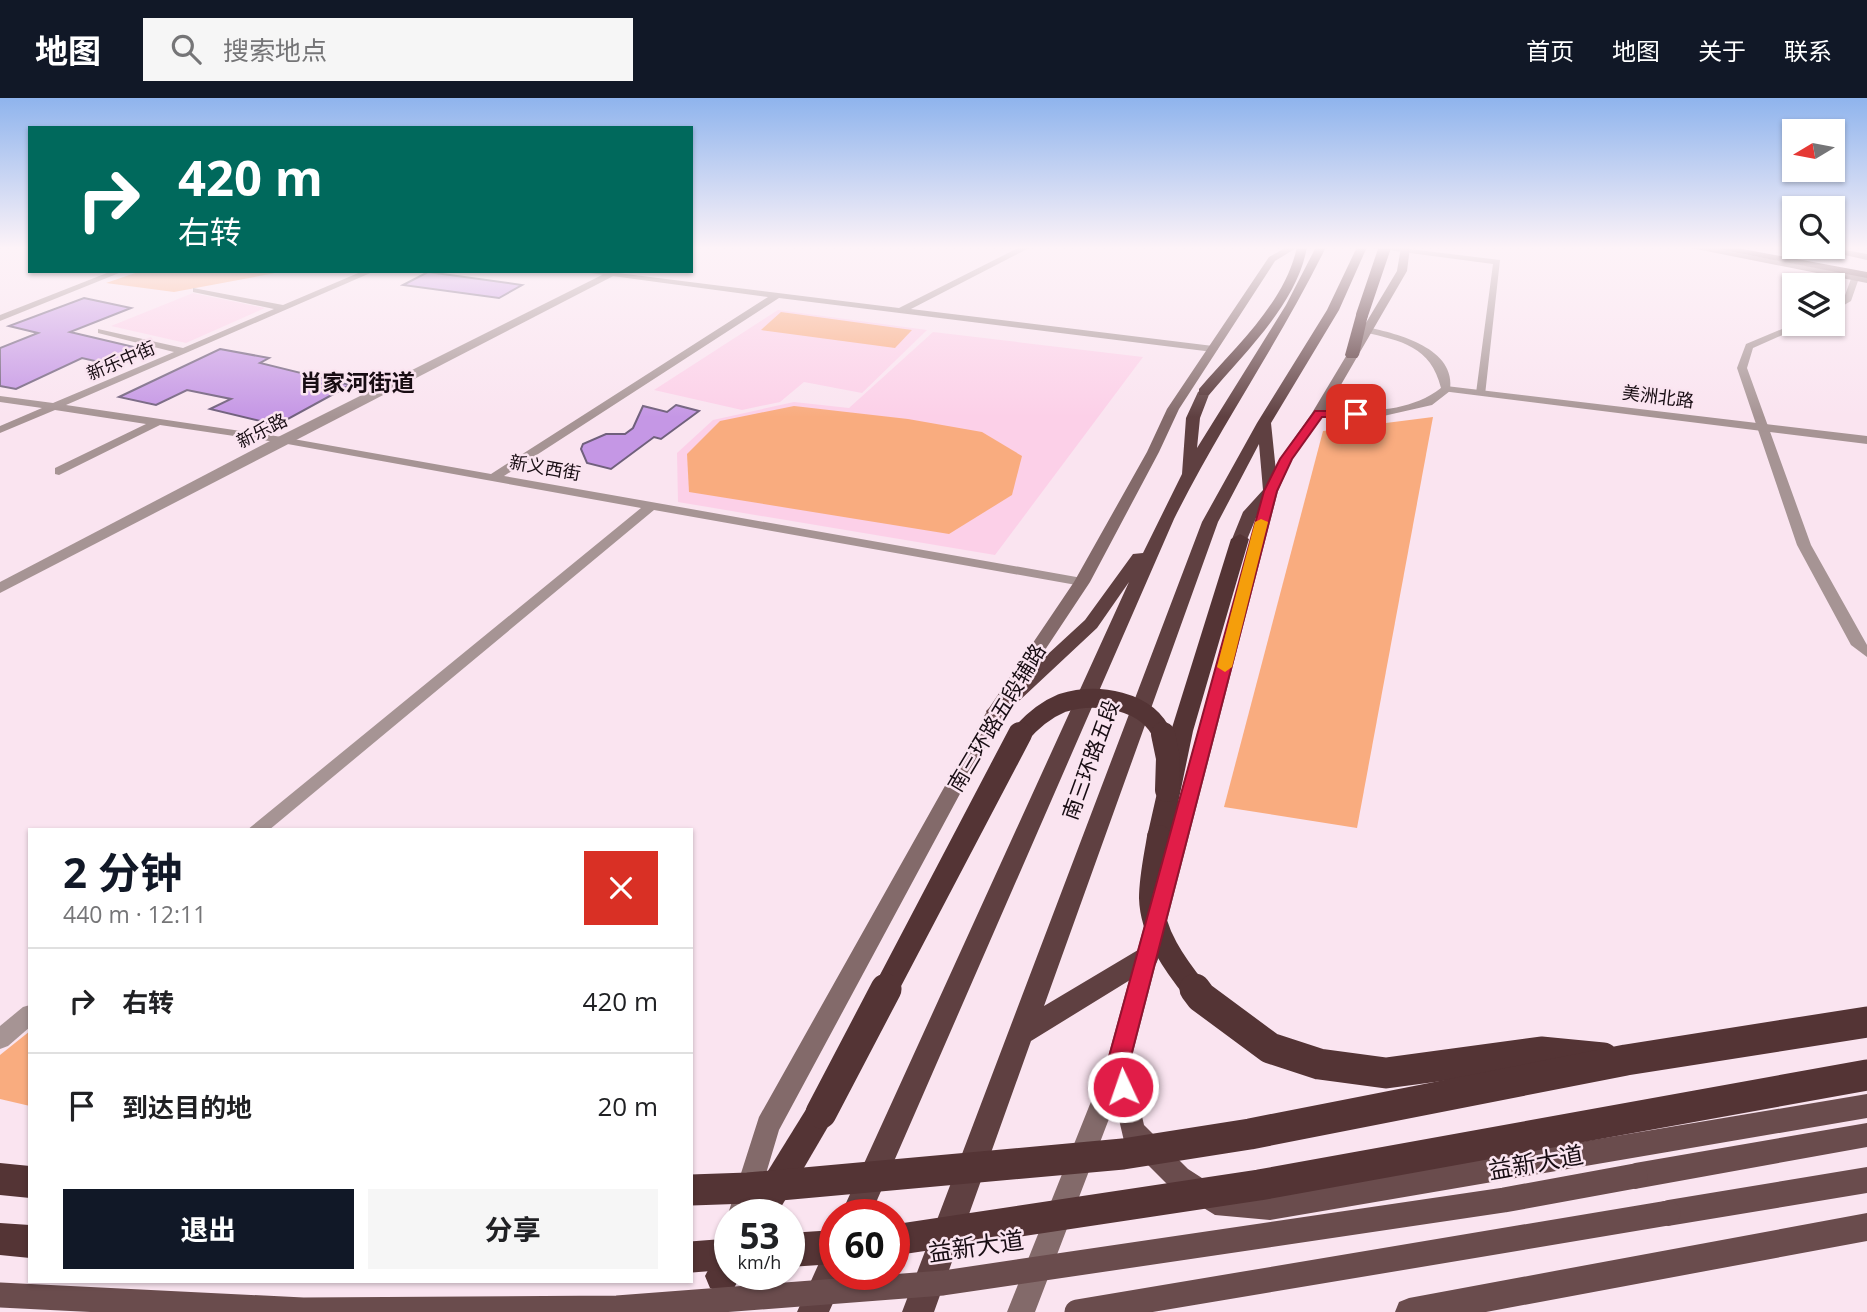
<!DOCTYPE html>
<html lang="zh">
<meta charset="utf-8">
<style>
body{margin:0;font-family:"Open Sans","Noto Sans SC",sans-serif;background:#f6f6f6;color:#202124;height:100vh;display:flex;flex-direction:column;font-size:26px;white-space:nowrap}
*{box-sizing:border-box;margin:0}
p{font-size:23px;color:#757577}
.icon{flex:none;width:38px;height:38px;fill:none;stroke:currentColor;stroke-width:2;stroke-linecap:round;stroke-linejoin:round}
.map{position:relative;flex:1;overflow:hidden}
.panel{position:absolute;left:28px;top:730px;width:665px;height:455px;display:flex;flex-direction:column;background:#fff;border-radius:0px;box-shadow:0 2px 5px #0004}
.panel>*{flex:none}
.top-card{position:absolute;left:28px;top:28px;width:665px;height:147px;border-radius:0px;box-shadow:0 2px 5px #0004;background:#00695c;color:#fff;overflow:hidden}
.needle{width:46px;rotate:260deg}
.tools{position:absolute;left:1782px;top:21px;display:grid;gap:14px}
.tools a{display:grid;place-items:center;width:63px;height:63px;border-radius:0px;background:#fff;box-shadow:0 2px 5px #0004;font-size:35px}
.speed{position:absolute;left:714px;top:1101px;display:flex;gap:14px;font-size:35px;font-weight:700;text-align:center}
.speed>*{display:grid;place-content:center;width:91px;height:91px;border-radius:50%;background:#fff;box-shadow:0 2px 5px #0004;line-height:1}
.speed small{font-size:18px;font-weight:400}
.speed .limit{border:10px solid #d22;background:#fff;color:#111}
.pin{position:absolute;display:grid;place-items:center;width:60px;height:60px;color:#fff;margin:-30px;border-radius:14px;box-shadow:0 4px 10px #0006}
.me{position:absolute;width:77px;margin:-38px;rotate:357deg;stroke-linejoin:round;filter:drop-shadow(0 0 5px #0008)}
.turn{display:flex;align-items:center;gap:24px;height:147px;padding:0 35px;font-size:32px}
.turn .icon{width:91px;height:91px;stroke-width:2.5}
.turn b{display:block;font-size:49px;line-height:60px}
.round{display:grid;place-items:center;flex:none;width:74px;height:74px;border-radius:0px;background:#f6f6f6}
.summary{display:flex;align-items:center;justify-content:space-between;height:119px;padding:0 35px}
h1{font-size:42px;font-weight:700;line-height:52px;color:#111827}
.cta{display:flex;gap:14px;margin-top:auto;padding:14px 35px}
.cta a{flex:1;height:80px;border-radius:0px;background:#111827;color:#fff;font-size:28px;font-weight:700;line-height:80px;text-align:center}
.cta a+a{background:#f6f6f6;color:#202124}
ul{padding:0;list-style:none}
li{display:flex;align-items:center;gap:21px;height:105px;padding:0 35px;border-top:2px solid #e0e0e0}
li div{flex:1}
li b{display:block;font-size:26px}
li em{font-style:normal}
header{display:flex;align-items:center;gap:42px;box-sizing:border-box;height:98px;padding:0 35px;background:#111827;color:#fff}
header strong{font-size:33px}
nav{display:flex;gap:38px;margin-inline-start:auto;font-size:24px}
.search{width:490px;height:63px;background:#f6f6f6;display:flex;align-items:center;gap:18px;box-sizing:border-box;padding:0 24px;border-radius:0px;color:#757577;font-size:26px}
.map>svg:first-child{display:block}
.built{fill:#fcd0e8}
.green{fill:#f9ac7f}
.building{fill:#c597e5;stroke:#70607c;stroke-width:2}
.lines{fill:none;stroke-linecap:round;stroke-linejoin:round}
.minor{fill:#a69494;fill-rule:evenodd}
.tertiary{fill:#a69494;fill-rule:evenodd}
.secondary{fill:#836a6a;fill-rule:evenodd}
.primary{fill:#6a4c4d;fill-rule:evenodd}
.trunk{fill:#5f4041;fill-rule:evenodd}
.motorway{fill:#543435;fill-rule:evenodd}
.primary-bridge{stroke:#6a4c4d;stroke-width:25}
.motorway-bridge-far3{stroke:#543435;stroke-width:12}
.motorway-bridge-far2{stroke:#543435;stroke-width:19}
.motorway-bridge-far1{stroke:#543435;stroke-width:24}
.motorway-bridge{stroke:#543435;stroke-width:31}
.route{fill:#e11d48;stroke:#92132f;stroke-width:2}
.slow{fill:#f59e0b}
.labels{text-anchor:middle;stroke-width:5;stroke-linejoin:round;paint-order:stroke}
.far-street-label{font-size:18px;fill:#180d13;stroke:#fae4f0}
.street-label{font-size:21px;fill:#180d13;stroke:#fae4f0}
.far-district-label{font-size:23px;font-weight:bold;fill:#180d13;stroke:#fae4f0}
.near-street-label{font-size:24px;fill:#180d13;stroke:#fae4f0}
</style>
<header>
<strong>地图</strong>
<div class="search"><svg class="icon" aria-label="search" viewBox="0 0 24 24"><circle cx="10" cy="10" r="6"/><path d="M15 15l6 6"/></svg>搜索地点</div>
<nav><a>首页</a><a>地图</a><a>关于</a><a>联系</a></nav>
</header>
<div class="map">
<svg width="1867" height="1214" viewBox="0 0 1867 1214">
<rect width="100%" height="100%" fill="#fae4f0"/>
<!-- built -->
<g class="built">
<path d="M193 195 265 210 186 245 111 228Z"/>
<path d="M778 212 927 232 862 295 804 284 780 304 742 312 654 292Z"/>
<path d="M933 234 1143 259 995 457 678 404 677 355 713 322 794 304 849 310Z"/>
</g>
<!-- green -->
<g class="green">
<path d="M141 173H286L174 194 106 185Z"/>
<path d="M781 214 912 232 895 250 761 232Z"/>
<path d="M794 308 908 321 982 334 1022 358 1012 397 949 436 689 394 687 356 720 323Z"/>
<path d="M1433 319 1357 730 1224 709 1323 333Z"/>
<path d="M30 933V1008L0 1001V957Z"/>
</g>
<!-- building -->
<g class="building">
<path d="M428 174 522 187 499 200 403 187Z"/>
<path d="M84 200 131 210 70 234 151 253 117 268 82 260 16 291 0 288V250L38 235 9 228Z"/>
<path d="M220 251 269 260 260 265 350 287 277 327 210 311 231 301 187 292 156 307 119 299Z"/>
<path d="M676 307 699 313 661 341 654 339 611 371 587 365 581 351 583 346 606 336H625L633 330 643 308 667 314Z"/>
</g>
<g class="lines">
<!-- minor -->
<g class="minor">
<path d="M1020 149H1031L911 211 1213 248 1218 251 1213 254 779 200 504 378 1082 480 1087 481 1089 484 1087 487 1082 488 654 412 269 732H247L641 410 282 345 160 327 59 377 55 376V370L146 326 55 312 0 335V328L42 310 0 304V298L53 305 174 254 98 235V231L183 250 274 211 193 194V190L283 207 363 173H375L66 307 282 339 491 376 768 199 575 173H602L899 210Z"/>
<path d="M1365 149H1393L1500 162 1485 297 1476 295 1493 166Z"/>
<path d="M112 173H124L0 223V217Z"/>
<path d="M1852 178 1859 180 1851 203 1832 214V207L1844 200Z"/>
<path d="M1794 226H1807L1753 250 1747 270 1811 447 1867 547V559L1851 547 1797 447 1737 270 1746 246Z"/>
<path d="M1367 229C1398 236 1457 250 1450 293L1432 307 1379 319 1314 318 1313 316 1318 313C1360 313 1406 317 1441 290 1431 248 1401 243 1364 234V230Z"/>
<path d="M30 907V929L8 948 0 951V928L23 909Z"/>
</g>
<!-- tertiary -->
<g class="tertiary">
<path d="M610 173H623L0 495V484L268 344Z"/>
<path d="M1446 288 1867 338V346L1442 293 1440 291Z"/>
</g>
<!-- secondary -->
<g class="secondary">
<path d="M1287 149H1298L1275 163 1179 311 1159 354 1090 484 1004 614 779 1032 754 1116H730V1121L728 1116 759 1019 987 613 1074 484 1147 354 1167 311 1269 159Z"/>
<path d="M1401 149H1410L1407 173 1324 316 1292 361 1278 393 1130 966 1035 1214H1007L1106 966 1264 393 1280 361 1312 315 1397 173Z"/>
<path d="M1686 149H1706L1867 179V185Z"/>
<path d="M1809 149H1829L1867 156V162Z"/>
</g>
<!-- primary -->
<g class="primary">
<path d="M1118 955 1127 958 1130 966 1144 1027 1188 1071 1219 1091 1270 1096 1867 996V1020L1270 1122 1215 1117 1170 1089 1124 1043 1106 966 1109 958Z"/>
<path d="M1867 1025V1049L1635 1091 1626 1087 1622 1078 1626 1069 1635 1065Z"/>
<path d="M1867 1069V1095L1668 1128 1658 1125 1655 1115 1658 1105 1668 1102Z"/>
<path d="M1867 1115V1143L1486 1214H1395L1399 1204 1409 1200Z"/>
</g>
<!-- trunk -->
<g class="trunk">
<path d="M1316 149H1326C1280 243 1220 328 1174 421L871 1116H841L1129 484 1097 530 1003 618H989L986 613 1085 522 1133 456 1143 455 1182 376 1186 320 1198 294 1204 290 1210 294 1200 320 1197 350 1286 207Z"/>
<path d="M1357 149H1367L1339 212 1271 325 1278 393 1258 415 1246 444H1234L1232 441 1243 414 1263 392 1259 346 1218 424 1044 908 1138 852 1147 849 1156 852 1159 859 1156 866 1031 943 934 1214H902L1202 424 1257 325 1327 212Z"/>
<path d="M835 1150V1176H846L829 1214H797L824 1154Z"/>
</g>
<!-- motorway -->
<g class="motorway">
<path d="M1297 149H1307C1297 206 1245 254 1209 297H1199V291C1235 249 1285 205 1297 149Z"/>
<path d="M1707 149H1732L1867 174V180Z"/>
<path d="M1362 213 1368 217 1359 257 1357 260H1347L1345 257 1356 217Z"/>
<path d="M1240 436 1249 441 1193 633 1171 739 1167 745 1159 748 1151 745 1147 739 1171 633 1231 441Z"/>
<path d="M821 1001 832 1005 836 1015 777 1116H743L748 1105 810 1005Z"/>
<path d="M0 1065 30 1068V1100L0 1097Z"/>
<path d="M0 1125 30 1127V1160L0 1157Z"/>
<path d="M835 1132V1166L789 1169V1135Z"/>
<path d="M730 1148V1176H742L734 1190 722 1195 710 1190 705 1178 718 1153Z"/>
</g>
<!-- primary-bridge -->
<g class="primary-bridge">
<path d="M0 1197 303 1212 617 1210 943 1185 1504 1102 1635 1078"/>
<path d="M1077 1214 1668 1115"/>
</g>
<!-- motorway-bridge-far3 -->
<path class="motorway-bridge-far3" d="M1362 217 1385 149"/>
<!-- motorway-bridge-far2 -->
<path class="motorway-bridge-far2" d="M1019 638C1031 624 1045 612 1062 605 1097 594 1148 602 1163 638"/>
<!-- motorway-bridge-far1 -->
<g class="motorway-bridge-far1">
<path d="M1163 636 1168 660 1167 692"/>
<path d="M1159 739C1156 758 1151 780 1151 800 1152 835 1175 867 1196 893"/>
<path d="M885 893 1020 636"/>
</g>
<!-- motorway-bridge -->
<g class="motorway-bridge">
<path d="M1195 891 1201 899 1270 950 1319 966 1386 975 1541 954 1603 960"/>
<path d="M821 1015 886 891"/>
<path d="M691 1092 748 1090 1123 1056 1250 1036 1626 962 1867 924"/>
<path d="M894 1142 1259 1087 1867 977"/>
<path d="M691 1159 730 1156"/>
</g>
</g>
<!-- sky -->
<linearGradient id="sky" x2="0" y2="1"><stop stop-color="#8fb4ed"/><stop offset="0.47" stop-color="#fdf3f8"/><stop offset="1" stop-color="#fdf3f8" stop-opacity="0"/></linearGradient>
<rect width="1867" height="319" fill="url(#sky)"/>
<!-- route -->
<path class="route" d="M1315 313H1356L1362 316 1356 319H1322L1292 361 1277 393 1129 966 1135 989 1131 996 1123 999 1115 996 1107 966 1264 393 1280 361Z"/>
<!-- slow -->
<path class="slow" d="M1261 421 1268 424 1232 569 1225 574 1217 569 1255 424Z"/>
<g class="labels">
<!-- far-street labels -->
<g class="far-street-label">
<text transform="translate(121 263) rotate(-23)" y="6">新乐中街</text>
<text transform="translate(1658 299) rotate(7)" y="6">美洲北路</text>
<text transform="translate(262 333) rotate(-27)" y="6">新乐路</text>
<text transform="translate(545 370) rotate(10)" y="6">新义西街</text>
</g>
<!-- street labels -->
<g class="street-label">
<text transform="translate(997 620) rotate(-59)" y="7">南三环路五段辅路</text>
<text transform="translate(1091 662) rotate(-70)" y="7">南三环路五段</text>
</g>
<!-- far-district labels -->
<g class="far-district-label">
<text x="357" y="293">肖家河街道</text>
</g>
<!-- near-street labels -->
<g class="near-street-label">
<text transform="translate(1536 1065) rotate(-10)" y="8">益新大道</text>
<text transform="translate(976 1149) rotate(-8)" y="8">益新大道</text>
</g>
</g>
</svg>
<div class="tools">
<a><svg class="needle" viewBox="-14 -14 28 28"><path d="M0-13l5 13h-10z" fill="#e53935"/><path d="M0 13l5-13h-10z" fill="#757577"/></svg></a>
<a><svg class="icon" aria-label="search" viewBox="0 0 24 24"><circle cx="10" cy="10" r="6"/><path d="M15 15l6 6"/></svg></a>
<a><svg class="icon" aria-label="layers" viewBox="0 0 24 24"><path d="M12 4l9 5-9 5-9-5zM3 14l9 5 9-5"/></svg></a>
</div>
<div class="speed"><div>53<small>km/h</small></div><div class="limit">60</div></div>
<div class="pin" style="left:1356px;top:316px;background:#d93025"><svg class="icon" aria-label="arrive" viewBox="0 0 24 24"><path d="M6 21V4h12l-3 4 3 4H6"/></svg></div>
<svg class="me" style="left:1123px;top:989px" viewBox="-20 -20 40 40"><circle r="17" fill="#e11d48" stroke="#fff" stroke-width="3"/><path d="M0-11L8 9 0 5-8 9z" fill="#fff"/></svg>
<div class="top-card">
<div class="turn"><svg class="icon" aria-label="right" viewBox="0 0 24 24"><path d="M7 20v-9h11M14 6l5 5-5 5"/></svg><div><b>420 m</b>右转</div></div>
</div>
<section class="panel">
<div class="summary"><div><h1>2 分钟</h1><p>440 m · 12:11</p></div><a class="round" style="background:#d93025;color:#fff"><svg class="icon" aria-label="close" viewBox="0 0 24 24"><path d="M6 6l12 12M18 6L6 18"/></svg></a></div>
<ul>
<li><svg class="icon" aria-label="right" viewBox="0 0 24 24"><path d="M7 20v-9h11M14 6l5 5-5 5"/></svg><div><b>右转</b></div><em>420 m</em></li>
<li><svg class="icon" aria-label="arrive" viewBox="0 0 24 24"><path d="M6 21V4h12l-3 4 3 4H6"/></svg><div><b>到达目的地</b></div><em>20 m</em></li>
</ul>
<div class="cta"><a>退出</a><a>分享</a></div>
</section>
</div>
